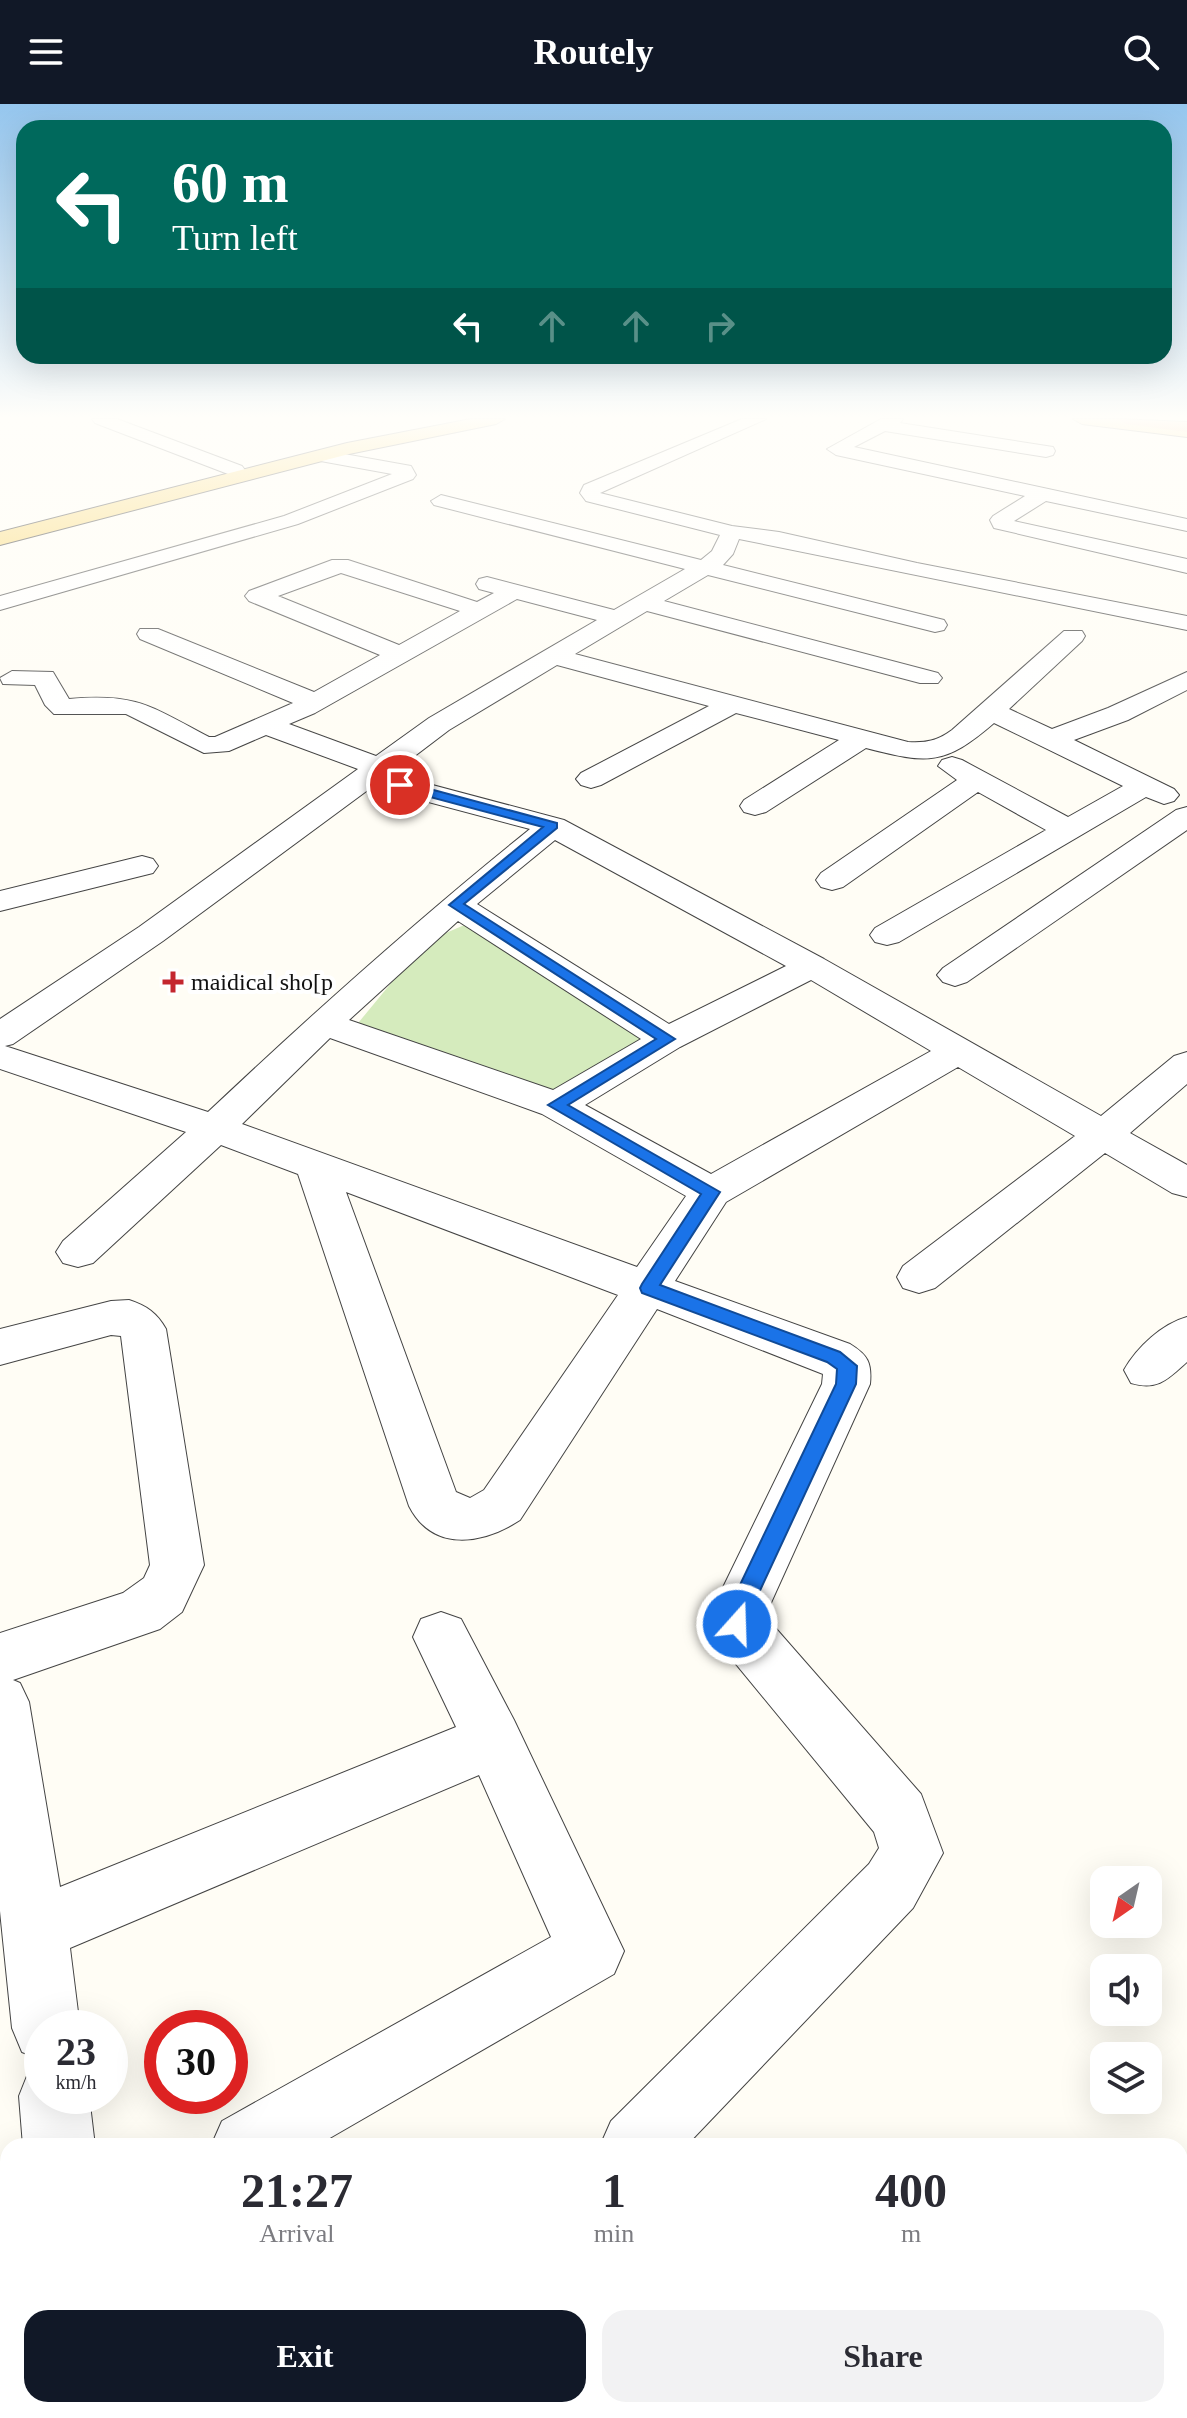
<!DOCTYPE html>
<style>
body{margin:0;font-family:"Times New Roman",serif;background:#f2f2f3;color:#2b2b33;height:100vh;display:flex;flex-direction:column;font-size:30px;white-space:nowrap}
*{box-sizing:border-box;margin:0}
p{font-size:26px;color:#7c7c81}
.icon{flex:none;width:44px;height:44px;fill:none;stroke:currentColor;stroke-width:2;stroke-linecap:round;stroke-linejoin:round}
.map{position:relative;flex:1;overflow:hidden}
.sheet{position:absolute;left:0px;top:2034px;width:1188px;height:280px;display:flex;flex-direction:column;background:#fff;border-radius:24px 24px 0 0;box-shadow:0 8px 32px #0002}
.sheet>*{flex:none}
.top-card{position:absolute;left:16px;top:16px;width:1156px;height:244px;border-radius:24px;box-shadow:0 8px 32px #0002;background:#00695c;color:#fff;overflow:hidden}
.needle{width:52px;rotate:214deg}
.buttons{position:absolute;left:1090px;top:1762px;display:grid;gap:16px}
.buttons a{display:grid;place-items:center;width:72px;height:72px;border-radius:16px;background:#fff;box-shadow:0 8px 32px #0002;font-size:40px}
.speed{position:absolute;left:24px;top:1906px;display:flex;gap:16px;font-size:40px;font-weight:700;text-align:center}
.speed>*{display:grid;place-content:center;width:104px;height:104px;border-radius:50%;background:#fff;box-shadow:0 8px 32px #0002;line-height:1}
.speed small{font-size:20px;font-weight:400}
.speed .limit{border:12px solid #d22;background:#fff;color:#111}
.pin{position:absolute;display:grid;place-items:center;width:68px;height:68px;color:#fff;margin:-34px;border:4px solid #fff;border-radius:50%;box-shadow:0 2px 8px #0007}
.me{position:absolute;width:88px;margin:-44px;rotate:20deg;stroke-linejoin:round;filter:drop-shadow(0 0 6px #0008)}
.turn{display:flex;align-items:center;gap:28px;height:168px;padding:0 24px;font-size:36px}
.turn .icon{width:104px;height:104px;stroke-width:2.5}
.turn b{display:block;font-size:56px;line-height:68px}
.lanes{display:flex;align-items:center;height:76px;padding:0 24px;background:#0003;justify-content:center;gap:40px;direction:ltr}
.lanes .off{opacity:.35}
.eta{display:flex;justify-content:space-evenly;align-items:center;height:136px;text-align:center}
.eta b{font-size:48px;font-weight:600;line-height:56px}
.cta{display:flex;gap:16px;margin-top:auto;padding:16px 24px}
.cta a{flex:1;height:92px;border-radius:24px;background:#111827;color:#fff;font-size:32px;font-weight:600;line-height:92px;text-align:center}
.cta a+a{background:#f2f2f3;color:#2b2b33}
header{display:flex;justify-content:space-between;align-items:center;height:104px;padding:0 24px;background:#111827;color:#fff;font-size:36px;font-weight:600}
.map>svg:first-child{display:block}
.green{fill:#d5ebbd}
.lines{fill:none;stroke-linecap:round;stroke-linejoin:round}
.minor-casing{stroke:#444;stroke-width:2}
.major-casing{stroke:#222;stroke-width:2}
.highway-casing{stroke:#222;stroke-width:2}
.minor{fill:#fff;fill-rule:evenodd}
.major{fill:#f9d66b;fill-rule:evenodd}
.highway{fill:#f5a25d;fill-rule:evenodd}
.route{fill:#1a73e8;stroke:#114b97;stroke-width:2}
.poi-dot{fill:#c4262e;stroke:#fff;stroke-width:3}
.labels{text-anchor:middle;stroke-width:8;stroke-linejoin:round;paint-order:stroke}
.poi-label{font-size:24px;fill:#111;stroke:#fff;text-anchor:start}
</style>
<header><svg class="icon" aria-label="menu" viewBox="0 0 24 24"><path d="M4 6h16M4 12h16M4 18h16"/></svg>Routely<svg class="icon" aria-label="search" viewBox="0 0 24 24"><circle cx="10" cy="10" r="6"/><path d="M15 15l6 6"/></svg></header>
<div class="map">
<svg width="1187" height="2314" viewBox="0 0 1187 2314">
<rect width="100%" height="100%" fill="#fffdf5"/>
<!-- green -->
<path class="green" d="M476 816 648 931 549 991 354 924 425 838Z"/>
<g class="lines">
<defs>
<g id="minor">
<path d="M92 315H117L242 362 245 366 242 370H228L95 319Z"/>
<path d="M742 315H766L600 389 732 422 779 428 917 459 1187 512V526L739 435 733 450 723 461 944 516 947 521 944 526 935 528 708 471 664 497 938 569 942 574 938 579H920L647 507 575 550 908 638C926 639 937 637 952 626L1064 527H1082L1085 532 1082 537 1009 605 1052 625 1108 604 1187 568V586L1128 616 1074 636 1174 685 1179 691 1174 697 1164 700 1146 693 899 838 887 841 875 838 870 831 875 824 1046 726 978 688 843 783 832 786 821 783 816 776 821 769 957 676 938 662 942 656 952 653 962 656 1068 713 1123 682 994 619C944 662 928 660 866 644L766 708 755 711 744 708 740 702 744 696 839 636 736 609 601 681 591 684 581 681 576 675 581 669 709 602 557 561 449 626 391 670 564 716 824 855 1101 1012 1174 952 1187 948V980L1130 1029 1187 1061V1093L1172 1089 1105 1049 935 1184 919 1189 903 1184 897 1173 903 1162 1075 1032 958 963 726 1098 675 1177 850 1240C868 1251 872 1259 870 1280L765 1512 921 1690 943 1749 913 1804 686 2042H600L611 2017 869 1760 879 1744 874 1728 717 1537 709 1520 711 1508 822 1280 823 1270 657 1205 520 1416C483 1440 433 1449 409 1402L298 1070 221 1041 93 1159 78 1163 63 1159 56 1148 63 1137 186 1028 0 965V915L139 823 358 665 266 631 229 647 204 649 126 610H54L45 601 35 581 3 580 0 574 12 567 53 568 69 595C137 589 150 602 209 633H215L293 599 140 535 137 530 140 525H158L314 588 380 551 249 497 245 492 249 487 332 456H348L477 498 494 489 479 485 476 480 479 475 487 473 614 506 685 465 434 401 431 397 441 391 701 456 712 447 720 431 586 397 580 389 584 381ZM341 469 460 507 399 541 278 492ZM517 495 597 516 429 614 376 652 289 620 315 609ZM372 683 530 725C418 815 312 910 208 1008L5 942 13 940 163 837ZM555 736 786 862 669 920 477 800ZM458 817 641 935 553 986 349 916ZM811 876 931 947 711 1070 585 1001 680 943ZM330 934 542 1010 686 1092 637 1163 242 1020ZM346 1088 618 1191 484 1386 470 1394 456 1388Z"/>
<path d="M881 315H903L900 319 1053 343 1055 347 1053 351 1046 353 885 327 854 343 1187 415V427L1046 397 1014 417 1187 455V469L994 424 990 416 993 412 1025 392 836 351 827 345Z"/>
<path d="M322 346 411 362 416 371 413 375 298 420 0 506V492L284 412 392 370 315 356 313 352Z"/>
<path d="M1187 703V726L967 878 955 882 943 878 937 871 943 864 1176 706Z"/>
<path d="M142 752 153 755 158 762 153 769 0 807V787Z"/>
<path d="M129 1196C147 1202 157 1209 166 1225L204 1461 182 1508 160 1525 13 1576 20 1579 29 1598 60 1783 456 1623 413 1533 421 1515 441 1508 461 1515 514 1616 624 1847 614 1870 316 2042H211L222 2017 551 1833 479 1671 70 1844 80 1924H42V1956L22 1948 12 1924 0 1807V1529L123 1489 144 1474 150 1461 121 1232 111 1231 0 1261V1225L111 1197Z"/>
<path d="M1187 1213V1258C1168 1275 1158 1287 1131 1279L1124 1266C1137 1243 1162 1220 1187 1213Z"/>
<path d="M42 1962V1992H89L95 2042H23L19 1992 29 1967Z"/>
<path d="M293 2306H381L378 2314H290Z"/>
</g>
<g id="major">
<path d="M471 315H505L496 320 349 350 0 441V428L347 339Z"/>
<path d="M1073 315H1123L1187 323V333L1082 320Z"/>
</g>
<path id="highway" d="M1117 315 1187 318V328L1126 320Z"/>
</defs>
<!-- minor casing -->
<use href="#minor" class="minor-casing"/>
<!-- major casing -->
<use href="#major" class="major-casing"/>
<!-- highway casing -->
<use href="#highway" class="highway-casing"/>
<!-- minor -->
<use href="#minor" class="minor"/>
<!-- major -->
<use href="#major" class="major"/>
<!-- highway -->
<use href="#highway" class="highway"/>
</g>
<!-- sky -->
<linearGradient id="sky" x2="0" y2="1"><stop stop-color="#95c6ee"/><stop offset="0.49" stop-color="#fffefa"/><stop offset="1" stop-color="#fffefa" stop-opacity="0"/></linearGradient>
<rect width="1187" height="639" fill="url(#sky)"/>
<!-- route -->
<path class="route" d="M400 677 557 719V724L464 800 675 935 568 1001 720 1088 660 1181 840 1248 857 1262 856 1280 750 1508 745 1528 737 1531 729 1528 725 1520 727 1508 836 1280 837 1265 827 1258 642 1189 640 1184 642 1180 701 1090 548 1001 656 935 449 801 543 723 396 684 394 681Z"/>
<!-- markers -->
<path class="poi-dot" d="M169 866h8v8h8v8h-8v8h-8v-8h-8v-8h8z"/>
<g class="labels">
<!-- poi labels -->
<g class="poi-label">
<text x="191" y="886">maidical sho[p</text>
</g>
</g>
</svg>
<div class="buttons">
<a><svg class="needle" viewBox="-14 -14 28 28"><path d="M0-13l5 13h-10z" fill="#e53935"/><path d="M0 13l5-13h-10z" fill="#7c7c81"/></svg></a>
<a><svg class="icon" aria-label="sound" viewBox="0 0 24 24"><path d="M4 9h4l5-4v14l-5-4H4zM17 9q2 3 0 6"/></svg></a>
<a><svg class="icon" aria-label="layers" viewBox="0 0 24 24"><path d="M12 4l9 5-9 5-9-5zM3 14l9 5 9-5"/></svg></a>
</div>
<div class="speed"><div>23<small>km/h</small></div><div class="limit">30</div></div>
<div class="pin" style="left:400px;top:681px;background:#d93025"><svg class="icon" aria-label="arrive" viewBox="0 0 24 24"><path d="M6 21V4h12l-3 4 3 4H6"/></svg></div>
<svg class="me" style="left:737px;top:1520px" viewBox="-20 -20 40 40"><circle r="17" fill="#1a73e8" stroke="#fff" stroke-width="3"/><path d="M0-11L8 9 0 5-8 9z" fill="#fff"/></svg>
<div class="top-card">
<div class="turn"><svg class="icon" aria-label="left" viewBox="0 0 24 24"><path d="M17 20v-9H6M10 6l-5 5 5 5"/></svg><div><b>60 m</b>Turn left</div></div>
<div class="lanes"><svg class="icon" aria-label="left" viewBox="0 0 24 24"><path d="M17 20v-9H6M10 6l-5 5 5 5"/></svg><svg class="icon off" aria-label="ahead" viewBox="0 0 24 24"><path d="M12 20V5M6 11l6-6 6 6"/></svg><svg class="icon off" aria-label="ahead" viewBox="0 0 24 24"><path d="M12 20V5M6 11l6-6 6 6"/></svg><svg class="icon off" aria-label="right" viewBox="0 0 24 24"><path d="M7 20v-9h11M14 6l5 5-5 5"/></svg></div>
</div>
<section class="sheet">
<div class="eta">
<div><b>21:27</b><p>Arrival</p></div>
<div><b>1</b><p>min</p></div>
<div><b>400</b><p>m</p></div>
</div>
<div class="cta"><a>Exit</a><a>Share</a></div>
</section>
</div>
